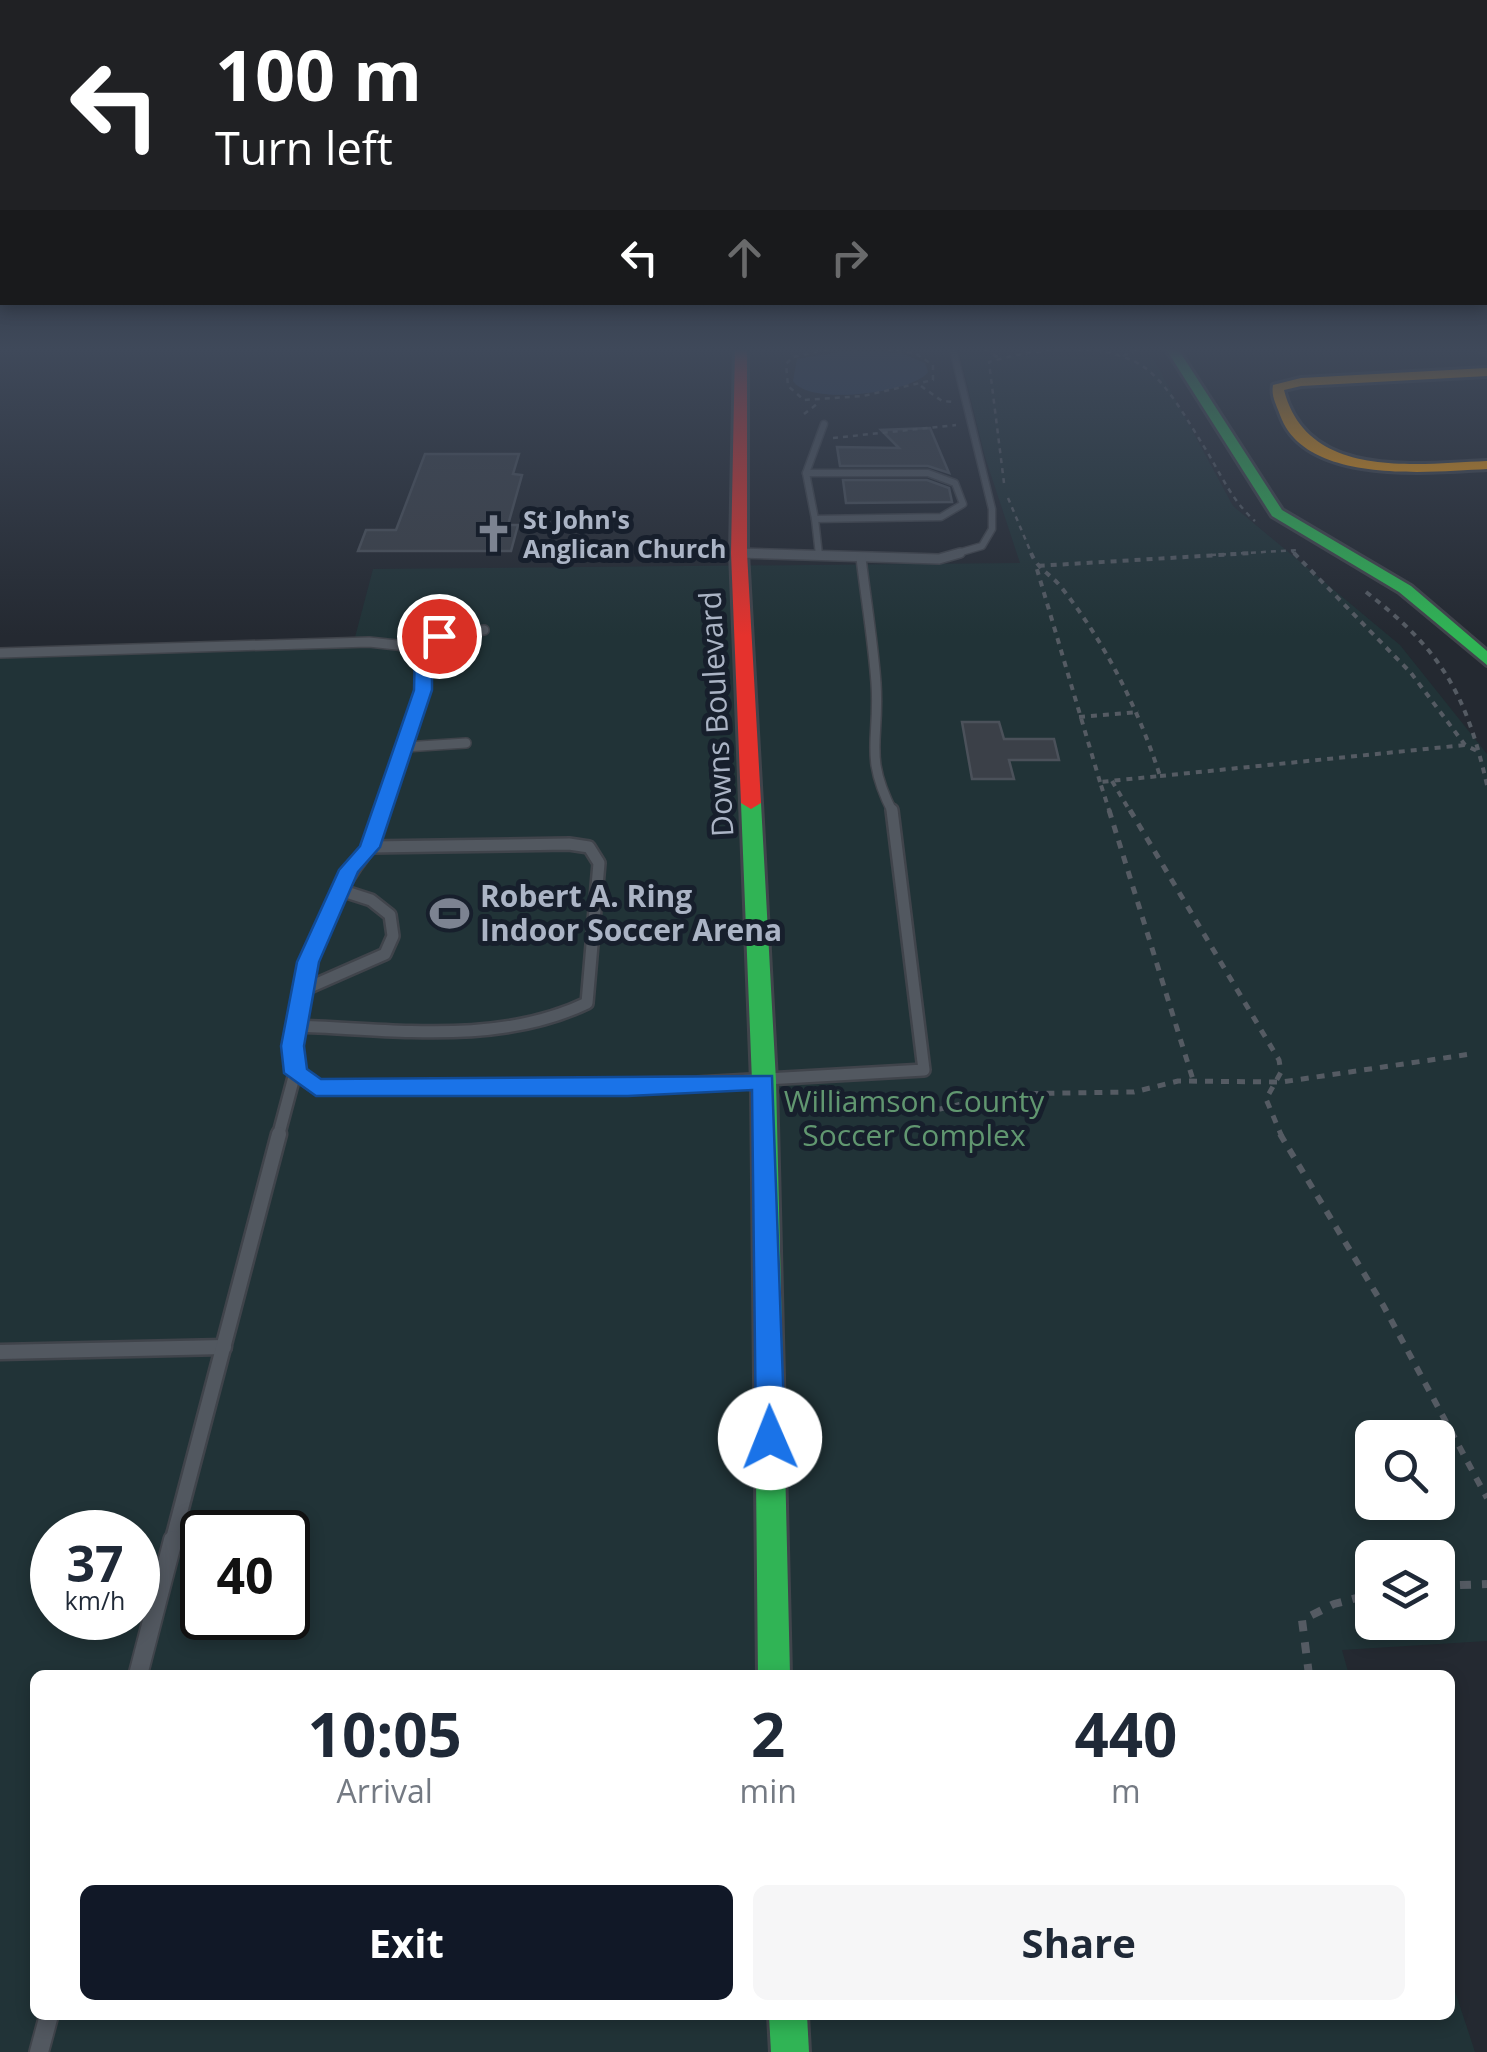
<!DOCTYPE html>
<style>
body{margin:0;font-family:"Open Sans",sans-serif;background:#f6f6f7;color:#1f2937;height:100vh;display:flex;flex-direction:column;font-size:38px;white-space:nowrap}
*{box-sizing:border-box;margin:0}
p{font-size:32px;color:#747a83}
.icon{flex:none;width:55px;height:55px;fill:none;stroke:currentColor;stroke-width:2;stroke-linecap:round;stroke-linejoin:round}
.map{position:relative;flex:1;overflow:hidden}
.side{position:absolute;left:30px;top:1670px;width:1425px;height:350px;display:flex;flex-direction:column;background:#fff;border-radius:15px;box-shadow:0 5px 15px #0003}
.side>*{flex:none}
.top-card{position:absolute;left:0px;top:0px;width:1488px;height:305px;box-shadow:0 5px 15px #0003;background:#202124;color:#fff;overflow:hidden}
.controls{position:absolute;left:1355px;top:1420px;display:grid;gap:20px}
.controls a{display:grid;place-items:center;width:100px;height:100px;border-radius:15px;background:#fff;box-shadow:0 5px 15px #0003;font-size:50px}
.speed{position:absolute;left:30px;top:1510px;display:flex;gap:20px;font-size:50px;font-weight:700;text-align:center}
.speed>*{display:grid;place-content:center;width:130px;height:130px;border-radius:50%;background:#fff;box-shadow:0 5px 15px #0003;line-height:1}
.speed small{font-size:25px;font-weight:400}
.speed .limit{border:5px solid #111;border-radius:15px;background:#fff;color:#111}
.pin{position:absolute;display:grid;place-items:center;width:85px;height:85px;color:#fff;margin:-42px;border:5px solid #fff;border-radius:50%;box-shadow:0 2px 10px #0007}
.me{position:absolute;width:110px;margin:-55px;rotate:359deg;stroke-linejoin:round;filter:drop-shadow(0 0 8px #0008)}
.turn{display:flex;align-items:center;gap:35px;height:210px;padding:0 50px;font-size:45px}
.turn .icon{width:130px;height:130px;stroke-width:2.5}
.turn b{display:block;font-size:70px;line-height:85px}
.lanes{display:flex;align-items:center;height:95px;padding:0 50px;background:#0003;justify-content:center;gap:50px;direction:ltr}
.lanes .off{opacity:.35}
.eta{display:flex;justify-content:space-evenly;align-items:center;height:170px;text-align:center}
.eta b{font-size:60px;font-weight:700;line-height:70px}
.primary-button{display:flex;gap:20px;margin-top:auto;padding:20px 50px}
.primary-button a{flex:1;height:115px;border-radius:15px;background:#111827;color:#fff;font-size:40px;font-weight:700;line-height:115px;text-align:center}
.primary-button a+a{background:#f6f6f7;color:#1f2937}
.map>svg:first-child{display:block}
.green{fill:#213337;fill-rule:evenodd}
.water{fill:#2c3e5a}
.building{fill:#3b4048;stroke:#4b515a;stroke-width:2.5}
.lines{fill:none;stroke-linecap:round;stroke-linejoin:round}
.lane-far4-casing{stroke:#40444b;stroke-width:9}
.lane-far3-casing{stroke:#40444b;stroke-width:12}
.lane-far2-casing{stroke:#40444b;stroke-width:16}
.lane-far1-casing{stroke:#40444b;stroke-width:19}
.lane-casing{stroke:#40444b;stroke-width:22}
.street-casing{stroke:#40444b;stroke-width:6}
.fast-casing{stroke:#40444b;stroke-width:6}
.slow-casing{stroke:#40444b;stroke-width:6}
.jam-casing{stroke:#40444b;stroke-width:6}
.path-far4{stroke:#555b63;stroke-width:2.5;stroke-dasharray:5 5;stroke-linecap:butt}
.path-far3{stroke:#555b63;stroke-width:4;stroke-dasharray:6 6;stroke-linecap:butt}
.path-far2{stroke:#555b63;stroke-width:5;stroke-dasharray:8 8;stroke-linecap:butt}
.path-far1{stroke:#555b63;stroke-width:6;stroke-dasharray:9 9;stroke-linecap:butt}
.path{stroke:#555b63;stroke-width:8;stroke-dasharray:11 11;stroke-linecap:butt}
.lane-far4{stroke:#525860;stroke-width:6}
.lane-far3{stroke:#525860;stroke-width:9}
.lane-far2{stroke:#525860;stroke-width:11}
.lane-far1{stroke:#525860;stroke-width:14}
.lane{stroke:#525860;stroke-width:18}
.street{fill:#525860;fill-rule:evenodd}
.fast{fill:#30b455;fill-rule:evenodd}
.slow{fill:#ff9f0a;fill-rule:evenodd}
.jam{fill:#e5322d;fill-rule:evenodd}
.route{fill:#1a73e8;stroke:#114b97;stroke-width:2.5}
.labels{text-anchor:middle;stroke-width:10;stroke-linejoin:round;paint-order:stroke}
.far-poi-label{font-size:25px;font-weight:bold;fill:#abb4c5;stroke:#171f2c;text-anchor:start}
.street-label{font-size:30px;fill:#abb4c5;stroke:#171f2c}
.poi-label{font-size:30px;font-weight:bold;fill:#abb4c5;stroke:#171f2c;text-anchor:start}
.park-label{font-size:30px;fill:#619770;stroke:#171f2c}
</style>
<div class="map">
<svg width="1487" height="2052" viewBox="0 0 1487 2052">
<rect width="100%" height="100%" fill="#242931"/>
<!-- green -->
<path class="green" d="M960 355 1153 358 1233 506 1400 645 1487 754V1641L1342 1650 1349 1675H35V2015H1450V1976L1475 2052H0V648L354 641 373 569 1020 563 985 457ZM1372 1438H1438V1502H1372ZM52 1532H138V1618H52ZM202 1532H288V1618H202ZM1372 1558H1438V1622H1372Z"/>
<!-- water -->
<path class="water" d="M852 350 901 353 925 363 928 372C915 392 810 407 793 381L797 359Z"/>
<!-- building -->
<g class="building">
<path d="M930 428 949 473 928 466H840L837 447 899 448 881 430Z"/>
<path d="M425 454H519L513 474 522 475 508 525H518L511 551H358L366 530H396Z"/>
<path d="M843 480H927L949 488 952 502 846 503Z"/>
<path d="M962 722H999L1004 739H1054L1059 760H1009L1014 779H972Z"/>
</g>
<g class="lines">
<defs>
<g id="lane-far4">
<path d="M806 473 824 424"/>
<path d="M806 473H928L955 483 963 504 941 517 815 519Z"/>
<path d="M815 519 819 555"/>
<path d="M739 553 816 555"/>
<path d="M951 555 982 546 992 529V509L953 349"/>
</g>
<g id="lane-far3">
<path d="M739 553 939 559 960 553"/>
<path d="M861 558C866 600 873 641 876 683 880 742 863 754 893 813"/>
<path d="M424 648 439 635 484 630"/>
<path d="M0 653 369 642 424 648 423 690 381 813"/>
<path d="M405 747 466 743"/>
</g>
<g id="lane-far2">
<path d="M370 847 382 810"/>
<path d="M303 990 385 954 393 936 390 915 371 900 340 890"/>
<path d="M296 1026C392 1029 498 1046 587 1003L599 863 589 847 569 844 370 847C318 913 292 989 295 1073L317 1088H393L697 1083 924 1070 892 810"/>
<path d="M278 1137 295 1073"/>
</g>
<g id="lane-far1">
<path d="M0 1352 224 1347"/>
<path d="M172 1543 279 1134"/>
</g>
<g id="lane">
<path d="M138 1675 173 1540"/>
<path d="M39 2052 49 2015"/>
</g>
<path id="street" d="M1478 349H1487V355Z"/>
<g id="fast">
<path d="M1166 349H1178L1282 510 1411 586 1487 651V665L1399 592 1272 516Z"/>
<path d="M751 797 761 803 776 1081 790 1675H758L752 1081 741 803Z"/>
<path d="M769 2015H807L809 2052H771Z"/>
</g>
<path id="slow" d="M1487 368V376L1301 386 1284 390C1307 480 1415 464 1487 461V469C1428 472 1305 485 1280 415 1276 404 1271 396 1273 385L1301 378Z"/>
<path id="jam" d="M735 349H747V553L761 803 751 809 741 803 731 553Z"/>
</defs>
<!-- lane-far4 casing -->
<use href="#lane-far4" class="lane-far4-casing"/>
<!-- lane-far3 casing -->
<use href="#lane-far3" class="lane-far3-casing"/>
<!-- lane-far2 casing -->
<use href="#lane-far2" class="lane-far2-casing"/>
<!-- lane-far1 casing -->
<use href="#lane-far1" class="lane-far1-casing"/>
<!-- lane casing -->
<use href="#lane" class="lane-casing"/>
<!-- street casing -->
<use href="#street" class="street-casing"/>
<!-- fast casing -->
<use href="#fast" class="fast-casing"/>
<!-- slow casing -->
<use href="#slow" class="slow-casing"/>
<!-- jam casing -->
<use href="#jam" class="jam-casing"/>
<!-- path-far4 -->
<g class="path-far4">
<path d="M828 349 793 357 786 364 788 386 804 400 863 396 933 380V365L915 353 878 349"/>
<path d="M985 349 999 358"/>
<path d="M1123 356 1137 349"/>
<path d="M921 386 942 401 953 402"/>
<path d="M804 414 817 404"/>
<path d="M833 438 956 425"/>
<path d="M1004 483 989 362C1032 349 1109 339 1148 370 1169 387 1188 421 1203 445 1220 472 1231 500 1255 521"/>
<path d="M1008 498 1032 555"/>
<path d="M1292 551 1296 555"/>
<path d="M1211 555 1298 550"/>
</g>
<!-- path-far3 -->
<g class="path-far3">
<path d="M1031 553C1038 570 1051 574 1061 587 1105 642 1139 710 1160 776L1100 782 1110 813"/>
<path d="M1294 553 1411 673 1465 745 1479 752"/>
<path d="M1366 592C1441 650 1466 693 1487 785"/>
<path d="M1079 717 1139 712"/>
<path d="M1160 776 1465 745"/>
<path d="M1112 781 1131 813"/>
<path d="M1100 782 1036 566 1252 553"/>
</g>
<!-- path-far2 -->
<g class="path-far2">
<path d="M1109 810 1194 1083"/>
<path d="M1130 810 1279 1060 1281 1072 1266 1099 1282 1137"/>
<path d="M795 1103 815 1113 902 1105 940 1109 1006 1094 1134 1092 1178 1081 1282 1082 1471 1054"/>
</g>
<!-- path-far1 -->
<path class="path-far1" d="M1280 1134 1383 1305 1487 1498"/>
<!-- path -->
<g class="path">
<path d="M1438 1586 1487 1584"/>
<path d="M1309 1675 1302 1620 1334 1604 1372 1594"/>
</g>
<!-- lane-far4 -->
<use href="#lane-far4" class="lane-far4"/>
<!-- lane-far3 -->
<use href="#lane-far3" class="lane-far3"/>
<!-- lane-far2 -->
<use href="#lane-far2" class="lane-far2"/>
<!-- lane-far1 -->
<use href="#lane-far1" class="lane-far1"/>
<!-- lane -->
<use href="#lane" class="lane"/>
<!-- street -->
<use href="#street" class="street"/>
<!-- fast -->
<use href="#fast" class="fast"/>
<!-- slow -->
<use href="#slow" class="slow"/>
<!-- jam -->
<use href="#jam" class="jam"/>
</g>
<!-- sky -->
<linearGradient id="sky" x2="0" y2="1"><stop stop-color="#14171b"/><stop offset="0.55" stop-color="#3f495a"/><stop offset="1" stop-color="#3f495a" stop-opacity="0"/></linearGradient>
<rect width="1487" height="636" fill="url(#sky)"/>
<!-- route -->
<path class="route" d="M433 632 447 636 432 650V690L380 847 358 872 319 962 304 1046 307 1069 321 1079 772 1076 785 1438 781 1446 770 1450 760 1446 756 1438 752 1090 628 1096H316L284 1073 281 1046 297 962 339 870 360 846 414 690 415 648Z"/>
<!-- icons -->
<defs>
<symbol id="church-bare" viewBox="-9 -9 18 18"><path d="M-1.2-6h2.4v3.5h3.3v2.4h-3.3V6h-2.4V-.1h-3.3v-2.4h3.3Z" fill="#7c8391" stroke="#171f2c" stroke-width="2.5" paint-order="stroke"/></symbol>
<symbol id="stadium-bare" viewBox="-9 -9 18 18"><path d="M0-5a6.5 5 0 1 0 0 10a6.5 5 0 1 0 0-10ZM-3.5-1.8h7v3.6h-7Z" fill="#7c8391" stroke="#171f2c" stroke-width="2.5" paint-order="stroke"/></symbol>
</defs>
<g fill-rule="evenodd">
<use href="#church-bare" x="466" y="506" width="55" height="55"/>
<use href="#stadium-bare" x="422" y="886" width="55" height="55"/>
</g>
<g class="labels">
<!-- far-poi labels -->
<g class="far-poi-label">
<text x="523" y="529">St John's<tspan x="523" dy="29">Anglican Church</tspan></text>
</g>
<!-- street labels -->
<g class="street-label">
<text transform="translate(717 714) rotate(-93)" y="10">Downs Boulevard</text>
</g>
<!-- poi labels -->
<g class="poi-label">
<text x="480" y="907">Robert A. Ring<tspan x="480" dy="34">Indoor Soccer Arena</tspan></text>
</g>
<!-- park labels -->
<g class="park-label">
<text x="914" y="1112">Williamson County<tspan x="914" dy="34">Soccer Complex</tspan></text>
</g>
</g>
</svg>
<div class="controls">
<a><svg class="icon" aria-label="search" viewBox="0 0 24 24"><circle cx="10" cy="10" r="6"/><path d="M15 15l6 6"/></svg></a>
<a><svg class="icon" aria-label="layers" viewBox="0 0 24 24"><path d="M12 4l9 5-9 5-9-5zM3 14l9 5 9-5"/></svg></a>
</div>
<div class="speed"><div>37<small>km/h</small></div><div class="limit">40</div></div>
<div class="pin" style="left:439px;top:636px;background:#d93025"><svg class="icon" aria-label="arrive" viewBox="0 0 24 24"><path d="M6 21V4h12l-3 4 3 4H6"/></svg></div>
<svg class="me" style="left:770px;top:1438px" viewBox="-20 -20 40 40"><circle r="19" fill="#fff"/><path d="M0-13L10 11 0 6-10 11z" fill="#1a73e8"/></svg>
<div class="top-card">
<div class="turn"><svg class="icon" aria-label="left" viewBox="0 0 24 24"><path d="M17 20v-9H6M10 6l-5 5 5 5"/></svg><div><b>100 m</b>Turn left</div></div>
<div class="lanes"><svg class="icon" aria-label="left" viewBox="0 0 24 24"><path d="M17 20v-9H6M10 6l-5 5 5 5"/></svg><svg class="icon off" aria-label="ahead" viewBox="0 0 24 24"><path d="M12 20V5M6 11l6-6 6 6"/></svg><svg class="icon off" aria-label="right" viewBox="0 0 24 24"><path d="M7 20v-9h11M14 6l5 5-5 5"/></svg></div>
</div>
<section class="side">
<div class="eta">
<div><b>10:05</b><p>Arrival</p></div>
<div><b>2</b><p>min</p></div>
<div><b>440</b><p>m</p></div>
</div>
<div class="primary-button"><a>Exit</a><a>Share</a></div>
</section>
</div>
